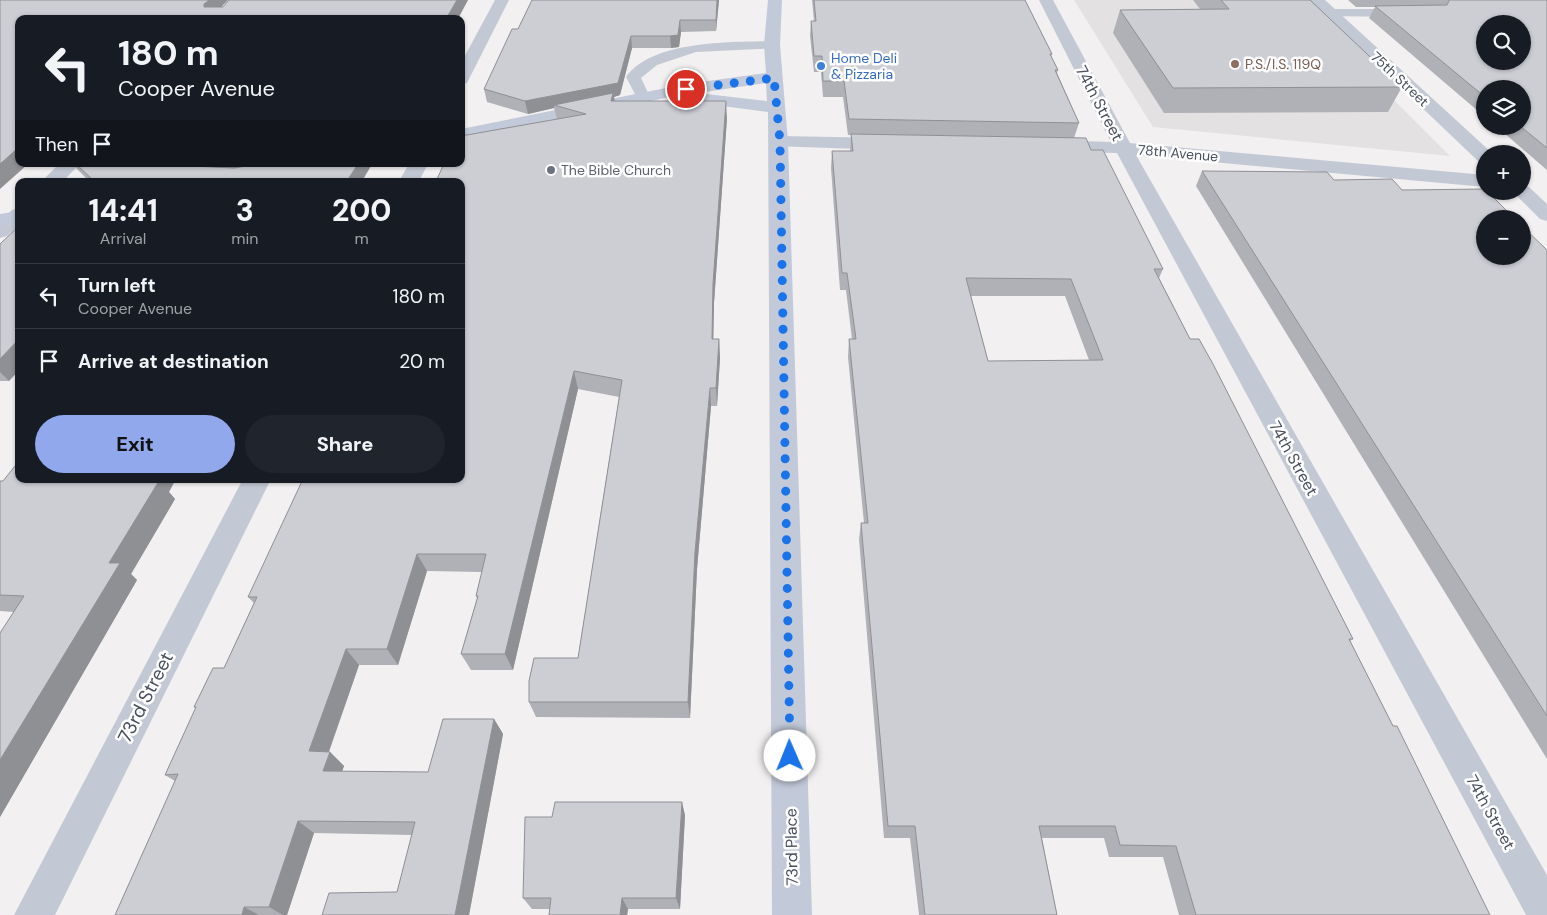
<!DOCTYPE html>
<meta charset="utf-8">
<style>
body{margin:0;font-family:"DM Sans",sans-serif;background:#20242c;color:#f1f3f6;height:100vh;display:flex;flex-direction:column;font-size:19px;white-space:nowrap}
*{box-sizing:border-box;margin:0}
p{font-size:16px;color:#9ea1a6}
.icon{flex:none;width:28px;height:28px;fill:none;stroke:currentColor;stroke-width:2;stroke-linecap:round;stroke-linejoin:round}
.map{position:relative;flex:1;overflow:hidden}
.drawer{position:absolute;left:15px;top:178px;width:450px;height:305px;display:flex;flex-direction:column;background:#171b24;border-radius:10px;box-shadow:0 1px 4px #0004}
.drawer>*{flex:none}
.guide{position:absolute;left:15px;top:15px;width:450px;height:152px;border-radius:10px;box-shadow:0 1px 4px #0004;background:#171b24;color:#f1f3f6;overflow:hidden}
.buttons{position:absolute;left:1476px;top:15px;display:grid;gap:10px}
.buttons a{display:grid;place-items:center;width:55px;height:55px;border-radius:50%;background:#171b24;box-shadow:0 1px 4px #0004;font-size:25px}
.pin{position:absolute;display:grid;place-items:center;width:42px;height:42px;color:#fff;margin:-21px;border:2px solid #fff;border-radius:50%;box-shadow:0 1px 5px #0007}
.me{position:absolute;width:55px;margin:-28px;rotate:359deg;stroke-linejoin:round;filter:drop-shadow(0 0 4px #0008)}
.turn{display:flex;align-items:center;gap:18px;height:105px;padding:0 20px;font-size:22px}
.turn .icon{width:65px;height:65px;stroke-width:2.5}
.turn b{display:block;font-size:35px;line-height:42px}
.then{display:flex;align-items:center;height:48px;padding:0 20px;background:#0003;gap:10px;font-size:19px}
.eta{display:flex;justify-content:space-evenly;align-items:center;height:85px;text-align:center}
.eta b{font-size:30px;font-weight:800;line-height:35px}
.primary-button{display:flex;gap:10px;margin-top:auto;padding:10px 20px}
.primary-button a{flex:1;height:58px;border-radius:30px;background:#91a8ed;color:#111;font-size:20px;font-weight:800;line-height:58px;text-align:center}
.primary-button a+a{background:#20242c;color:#f1f3f6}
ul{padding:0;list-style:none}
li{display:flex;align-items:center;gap:15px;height:65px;padding:0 20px;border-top:1px solid #363941}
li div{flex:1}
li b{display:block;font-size:19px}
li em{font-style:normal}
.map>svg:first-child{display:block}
.education{fill:#e3e1e2}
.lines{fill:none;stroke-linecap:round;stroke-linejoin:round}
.lane{fill:#c3c9d4;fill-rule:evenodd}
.street{fill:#c3c9d4;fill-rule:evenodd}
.secondary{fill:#c2c9d8;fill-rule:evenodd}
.wall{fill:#afb1b6;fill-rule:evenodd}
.shaded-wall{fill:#8f9094}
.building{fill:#ccced4;stroke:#8f9094;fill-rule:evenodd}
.route{stroke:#1a73e8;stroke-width:9;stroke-dasharray:0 16.2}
.education-dot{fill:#8d6e63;stroke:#fff;stroke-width:2}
.shop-dot{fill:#3f7fe0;stroke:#fff;stroke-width:2}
.worship-dot{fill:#6b7280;stroke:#fff;stroke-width:2}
.labels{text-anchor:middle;stroke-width:5;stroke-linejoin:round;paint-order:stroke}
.far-shop-label{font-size:14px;fill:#366cbe;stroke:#fff;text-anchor:start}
.far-education-label{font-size:14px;fill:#785e54;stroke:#fff;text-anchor:start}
.far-street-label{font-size:14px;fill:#484f5d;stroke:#fff}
.far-worship-label{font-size:14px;fill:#5b616d;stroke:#fff;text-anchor:start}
.street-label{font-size:16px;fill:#484f5d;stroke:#fff}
.near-street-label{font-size:19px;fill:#484f5d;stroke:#fff}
</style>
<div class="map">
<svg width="1547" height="915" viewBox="0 0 1547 915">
<rect width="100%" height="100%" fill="#f2f0f0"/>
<!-- education -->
<path class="education" d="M1074 0H1294L1450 156 1153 127Z"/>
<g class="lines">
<!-- lane -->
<g class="lane">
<path d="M1329 9H1403L1409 13 1403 17 1324 16 1323 13Z"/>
<path d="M772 41 777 42 779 45 777 48 696 52 657 65 641 78 650 97 643 101 638 100 626 77C652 40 731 42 772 41Z"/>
</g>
<!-- street -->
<g class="street">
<path d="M495 0H509L469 79 467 83 461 84V63Z"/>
<path d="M1039 0H1053L1130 143 1485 175V187L1136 155 1547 875V915H1526L1117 153 1053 152 1046 150 1044 146 1046 142 1053 140 1111 142Z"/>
<path d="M1309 0H1325L1492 153 1485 154V163L1478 161Z"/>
<path d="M779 136 888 138 895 140 897 144 895 148 888 150 772 146 770 142 772 138Z"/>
<path d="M59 164H80L63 181H42Z"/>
<path d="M409 164H428L419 181H399Z"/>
<path d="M1522 185 1529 187 1547 204V221L1540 219 1512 191H1522Z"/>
<path d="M19 208V226L7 236 0 238V221L12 210Z"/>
<path d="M243 479H271L55 915H14Z"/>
</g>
<!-- secondary -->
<g class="secondary">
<path d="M768 0H782L780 45 788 142 812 915H772L768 112 692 102 686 101 683 97 685 94 461 140V129L686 84 766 73 764 45ZM766 83 767 101 698 93Z"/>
<path d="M19 211V223L0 226V214Z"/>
</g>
</g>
<!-- wall -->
<g class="wall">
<path d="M532 0H719L716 31 681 32 679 47 671 48H632L620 95 614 97 615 101 727 118 714 303 713 339H719L720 358 717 406H711L697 569 690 718 536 717 529 702 578 658 619 397 578 389 513 670H471L461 654 477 598 476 596 482 572 427 571 398 665H359L329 752H330L344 766 342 772H428L494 719 503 734 469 915H322L397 892 412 835 314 833 287 915H115L175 781 165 775 196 709 194 707 224 668 254 603 248 597 557 119 554 108 528 114 487 102 484 89 518 29Z"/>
<path d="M812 0H1025L1052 54 1051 57 1058 70 1057 73 1079 123 1074 138 1091 150 1163 269 1159 278 1190 339 1353 639 1350 641 1393 726 1490 915H1179L1163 857H1109L1104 838H1042L1057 915H919L910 838H884L859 539 861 523H864L848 357 849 339H852L846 290H840L831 168 832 151H850L851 135H848L843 97H823L821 72H814L810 36 811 21H814ZM971 296H1065L1089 360 988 361Z"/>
<path d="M1193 0H1310L1402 87 1388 112 1164 113 1113 33 1120 10 1200 9Z"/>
<path d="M1348 0H1547V170L1496 126H1522L1485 89V117L1369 18 1375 7H1356Z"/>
<path d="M73 164H372L362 181H89L77 169Z"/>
<path d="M1202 171 1334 180 1402 190 1547 250V759L1196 186Z"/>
<path d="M19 226V370L9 381H0V244Z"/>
<path d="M0 481 169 492 175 499 131 574 137 580 0 817V633L14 612 0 611Z"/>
<path d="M685 815 680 909H628L627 915H549L550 909H532L523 898Z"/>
</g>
<!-- shaded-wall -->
<g class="shaded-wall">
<path d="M209 0H228L211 18 204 7V4Z"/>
<path d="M457 0H468L458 19H446Z"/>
<path d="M717 0H719L716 31V20Z"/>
<path d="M680 20 681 32 679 47 671 48 670 36Z"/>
<path d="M631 36 632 48 620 95 614 97 616 110 554 105V108L528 114 525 101Z"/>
<path d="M726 101 727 118 714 303 713 358 712 339 713 284Z"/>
<path d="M19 147V164H28L0 189V164Z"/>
<path d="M192 164H265L210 173 191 166Z"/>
<path d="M358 164H372L362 181H347Z"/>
<path d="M18 339 19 370 9 381 0 372V359Z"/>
<path d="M719 339 720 358 717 406 716 388Z"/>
<path d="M574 371 578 389 513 670 505 654Z"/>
<path d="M710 388 711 406 697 569 690 718 688 702 695 552Z"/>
<path d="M150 479H176L169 492 175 499 131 574 137 580 0 817V760L109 563Z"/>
<path d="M417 554 427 571 398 665 387 649Z"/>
<path d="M346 649 359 665 324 765 309 751Z"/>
<path d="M494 719 503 734 469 915H455Z"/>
<path d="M330 752 344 766 337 785 323 771Z"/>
<path d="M682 802 685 815 680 909 676 898Z"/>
<path d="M298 821 314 833 287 915H283L269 907Z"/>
<path d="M622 898 628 909 627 915H620Z"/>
<path d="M244 907 259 915H242Z"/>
</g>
<!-- building -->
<g class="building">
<path d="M0 0H209L204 4V7H223L229 0H457L446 19H19V147L0 164Z"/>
<path d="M532 0H717L716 20H680L678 35 670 36H631L618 83 525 101 484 89 512 29H518Z"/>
<path d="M814 0H1025L1052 54H1050L1058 70H1055L1079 123 849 119 844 81H823L822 56H814L811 21H816Z"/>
<path d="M1221 0H1310L1402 87 1173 88 1120 10 1229 9Z"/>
<path d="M1449 0H1547V148L1520 126H1522V89H1485V97L1375 6 1447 5 1449 1ZM1485 24H1522V61H1485Z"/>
<path d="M613 93 611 101H726L713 284 712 339H719L716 388H710L695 552 688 702H529V681L534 658H578L622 380 574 371 505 654H461L478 596H476L486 554H417L387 649H346L309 751 330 752 323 771 428 772 443 719H494L455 915H322L329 893 397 892 415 822 298 821 269 907H244L242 915H115L178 774 165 775 196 707H194L213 668H224L257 597H248L303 479H461V181H436L444 164H461V136L586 114 554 105Z"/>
<path d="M851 134 1086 138 1091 150H1103L1163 269H1154L1190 339H1199L1213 364 1353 639H1349L1393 726H1397L1490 915H1196L1176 846 1120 845 1115 826H1039L1057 915H925L915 826H888L861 523H868L849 339H856L847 273H842L832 151H853ZM966 278 1071 279 1103 360 988 361Z"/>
<path d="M76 164H192L191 166 234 168 259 164H358L347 181H94Z"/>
<path d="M1202 171 1327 172 1334 180 1392 179 1402 190 1485 189V191H1487L1515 219H1485V256H1522V226L1547 250V716Z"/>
<path d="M19 226V339L0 359V244Z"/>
<path d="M19 461V479H150L149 481H159L109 563H120L0 760V633L24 596 0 595V481H3Z"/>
<path d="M555 802H682L676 898H622L620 915H549L551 898H523L525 817H552Z"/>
</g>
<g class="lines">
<!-- route -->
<path class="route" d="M686 89 774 78 780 142 790 756"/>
</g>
<!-- markers -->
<circle class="education-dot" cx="1235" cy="64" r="5"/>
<circle class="shop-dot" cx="821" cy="66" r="5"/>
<circle class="worship-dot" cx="551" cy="170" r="5"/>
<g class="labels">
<!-- far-shop labels -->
<g class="far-shop-label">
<text x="831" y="63">Home Deli<tspan x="831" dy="16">&amp; Pizzaria</tspan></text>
</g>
<!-- far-education labels -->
<g class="far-education-label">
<text x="1245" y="69">P.S./I.S. 119Q</text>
</g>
<!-- far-street labels -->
<g class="far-street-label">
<text transform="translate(1400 79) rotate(43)" y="5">75th Street</text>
<text transform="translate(1178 153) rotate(5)" y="5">78th Avenue</text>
</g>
<!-- far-worship labels -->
<g class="far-worship-label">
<text x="561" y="175">The Bible Church</text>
</g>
<!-- street labels -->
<g class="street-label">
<text transform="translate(1100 103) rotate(62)" y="6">74th Street</text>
<text transform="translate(1294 458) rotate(61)" y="6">74th Street</text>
<text transform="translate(1491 812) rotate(61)" y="6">74th Street</text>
<text transform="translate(791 847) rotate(-91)" y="6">73rd Place</text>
</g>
<!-- near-street labels -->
<g class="near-street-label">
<text transform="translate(145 697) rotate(-63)" y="7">73rd Street</text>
</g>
</g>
</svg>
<div class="buttons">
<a><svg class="icon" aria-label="search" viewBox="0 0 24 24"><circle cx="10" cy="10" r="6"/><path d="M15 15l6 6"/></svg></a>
<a><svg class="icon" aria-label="layers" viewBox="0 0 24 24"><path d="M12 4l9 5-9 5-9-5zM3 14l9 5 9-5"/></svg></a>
<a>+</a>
<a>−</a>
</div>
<div class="pin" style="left:686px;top:89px;background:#d93025"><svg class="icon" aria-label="arrive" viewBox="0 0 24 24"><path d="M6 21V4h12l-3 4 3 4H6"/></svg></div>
<svg class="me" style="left:790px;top:756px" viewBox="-20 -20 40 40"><circle r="19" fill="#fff"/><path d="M0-13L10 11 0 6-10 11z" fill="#1a73e8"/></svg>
<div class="guide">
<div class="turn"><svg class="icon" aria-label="left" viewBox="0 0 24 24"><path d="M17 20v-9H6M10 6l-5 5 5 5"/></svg><div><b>180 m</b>Cooper Avenue</div></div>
<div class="then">Then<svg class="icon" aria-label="arrive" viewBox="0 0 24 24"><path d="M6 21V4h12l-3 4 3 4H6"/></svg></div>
</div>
<section class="drawer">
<div class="eta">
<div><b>14:41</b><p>Arrival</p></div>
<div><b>3</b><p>min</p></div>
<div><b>200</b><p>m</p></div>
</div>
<ul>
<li><svg class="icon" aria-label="left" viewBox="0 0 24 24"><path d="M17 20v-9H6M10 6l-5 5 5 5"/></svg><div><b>Turn left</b><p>Cooper Avenue</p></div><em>180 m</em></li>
<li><svg class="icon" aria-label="arrive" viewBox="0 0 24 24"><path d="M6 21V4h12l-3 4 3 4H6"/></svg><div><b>Arrive at destination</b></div><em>20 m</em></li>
</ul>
<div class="primary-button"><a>Exit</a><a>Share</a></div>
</section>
</div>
